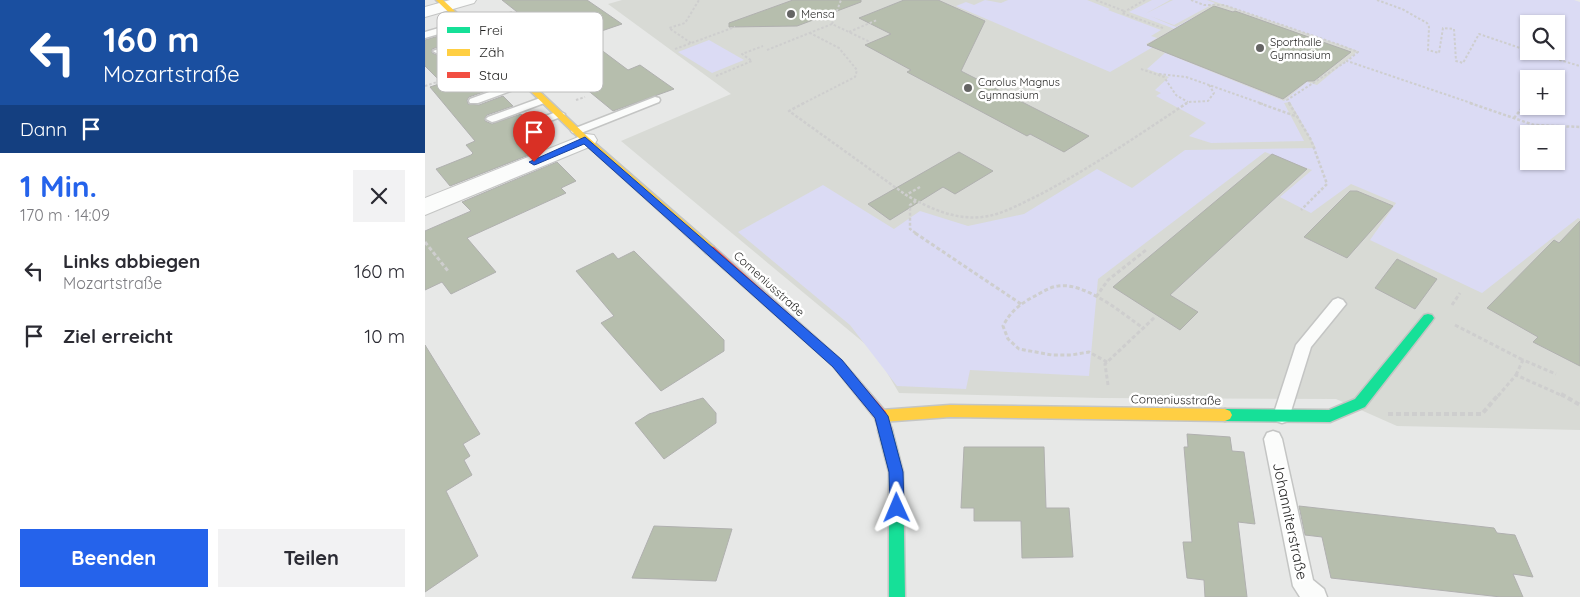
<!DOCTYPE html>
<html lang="de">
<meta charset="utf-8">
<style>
body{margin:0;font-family:Quicksand,sans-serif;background:#f2f2f3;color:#2b2b33;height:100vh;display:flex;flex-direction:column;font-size:19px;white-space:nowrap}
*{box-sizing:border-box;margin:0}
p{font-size:16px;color:#7c7c81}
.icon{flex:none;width:28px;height:28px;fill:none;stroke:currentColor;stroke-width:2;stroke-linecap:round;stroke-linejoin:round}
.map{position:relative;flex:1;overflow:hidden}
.details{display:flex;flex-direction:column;background:#fff;width:425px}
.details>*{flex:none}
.hud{background:#1a4fa0;color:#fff;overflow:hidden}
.controls{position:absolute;left:1095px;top:15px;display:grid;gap:10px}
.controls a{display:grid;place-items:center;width:45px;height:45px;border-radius:0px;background:#fff;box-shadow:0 1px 4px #0004;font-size:25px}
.pin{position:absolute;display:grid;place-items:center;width:42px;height:42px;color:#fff;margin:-51px -21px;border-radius:50% 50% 50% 0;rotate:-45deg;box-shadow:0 0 5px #0007}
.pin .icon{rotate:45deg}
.me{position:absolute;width:55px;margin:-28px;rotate:359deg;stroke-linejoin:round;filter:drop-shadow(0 0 4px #0008)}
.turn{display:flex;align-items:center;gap:18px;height:105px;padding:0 20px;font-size:22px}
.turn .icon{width:65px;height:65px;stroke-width:2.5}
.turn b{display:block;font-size:35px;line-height:42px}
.then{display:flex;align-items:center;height:48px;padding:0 20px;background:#0003;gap:10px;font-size:19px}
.round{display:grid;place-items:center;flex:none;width:52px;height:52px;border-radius:0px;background:#f2f2f3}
.summary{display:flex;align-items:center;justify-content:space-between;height:85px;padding:0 20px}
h1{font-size:30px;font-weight:700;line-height:38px;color:#2563eb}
.action{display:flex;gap:10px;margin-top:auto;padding:10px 20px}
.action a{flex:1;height:58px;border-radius:0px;background:#2563eb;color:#fff;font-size:20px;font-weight:700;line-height:58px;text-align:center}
.action a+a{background:#f2f2f3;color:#2b2b33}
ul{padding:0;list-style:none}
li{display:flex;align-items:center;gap:15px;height:65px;padding:0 20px}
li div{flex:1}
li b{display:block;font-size:19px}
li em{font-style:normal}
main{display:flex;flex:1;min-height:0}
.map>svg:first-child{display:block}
.built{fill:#d8dad5;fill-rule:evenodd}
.green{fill:#dbdbf4;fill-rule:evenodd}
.building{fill:#b6bead;stroke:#b0b0af}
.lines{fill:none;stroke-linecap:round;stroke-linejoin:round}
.lane-casing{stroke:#c4c5c4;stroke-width:3}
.street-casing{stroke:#c4c5c4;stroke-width:2}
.fast-casing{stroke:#c4c5c4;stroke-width:3}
.slow-casing{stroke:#c4c5c4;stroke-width:3}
.jam-casing{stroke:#c4c5c4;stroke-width:3}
.path-far3{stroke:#cecece;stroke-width:2;stroke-dasharray:2.5 2;stroke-linecap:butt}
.path-far2{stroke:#cecece;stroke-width:2.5;stroke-dasharray:3 2;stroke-linecap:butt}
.path-far1{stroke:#cecece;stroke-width:3;stroke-dasharray:4 2.5;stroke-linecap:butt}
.path{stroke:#cecece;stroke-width:4;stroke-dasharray:5 3;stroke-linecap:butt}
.lane{fill:#fbfcfb;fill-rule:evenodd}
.street{fill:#fbfcfb;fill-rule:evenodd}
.fast{fill:#16e098;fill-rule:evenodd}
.slow{fill:#ffcf43;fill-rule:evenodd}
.jam{fill:#f24e42;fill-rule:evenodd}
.route{fill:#2563eb;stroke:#184099}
.poi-dot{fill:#656564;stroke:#fff;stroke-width:2}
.labels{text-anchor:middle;stroke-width:5;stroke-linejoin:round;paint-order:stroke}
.far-poi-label{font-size:11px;fill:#1f1f1e;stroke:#fff;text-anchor:start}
.street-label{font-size:12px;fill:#1f1f1e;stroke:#fff}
.near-street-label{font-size:15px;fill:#1f1f1e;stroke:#fff}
.key{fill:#fff;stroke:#bcbcbc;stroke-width:1}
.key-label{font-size:14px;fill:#1f1f1e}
</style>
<main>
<section class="details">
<div class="hud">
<div class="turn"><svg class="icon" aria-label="left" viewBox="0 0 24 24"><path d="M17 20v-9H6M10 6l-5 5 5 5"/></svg><div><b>160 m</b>Mozartstraße</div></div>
<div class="then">Dann<svg class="icon" aria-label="arrive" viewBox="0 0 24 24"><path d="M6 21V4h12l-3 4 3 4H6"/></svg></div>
</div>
<div class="summary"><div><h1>1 Min.</h1><p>170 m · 14:09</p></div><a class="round"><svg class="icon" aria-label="close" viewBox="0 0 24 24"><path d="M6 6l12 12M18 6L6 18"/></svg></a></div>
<ul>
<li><svg class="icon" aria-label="left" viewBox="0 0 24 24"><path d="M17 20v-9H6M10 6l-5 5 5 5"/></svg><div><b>Links abbiegen</b><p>Mozartstraße</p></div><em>160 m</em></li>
<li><svg class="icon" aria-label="arrive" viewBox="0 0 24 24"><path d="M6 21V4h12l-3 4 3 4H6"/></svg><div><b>Ziel erreicht</b></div><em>10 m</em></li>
</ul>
<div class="action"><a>Beenden</a><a>Teilen</a></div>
</section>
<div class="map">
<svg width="1155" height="597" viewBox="0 0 1155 597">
<rect width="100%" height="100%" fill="#e7e8e7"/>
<!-- built -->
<path class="built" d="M197 0H1147L1155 3V430L972 426 911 399 677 398 474 393 450 352 196 141 306 94 183 4ZM1104 24H1131V51H1104ZM1104 79H1131V106H1104ZM1104 134H1131V161H1104Z"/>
<!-- green -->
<g class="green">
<path d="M560 0 576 3 583 0H662L685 9 683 10 736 30 726 36 732 38 721 44 728 47 685 72 531 6 541 2 549 5Z"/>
<path d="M727 0H745L720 14 748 0H782L790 3 749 25 725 16 751 27 767 18 773 20 755 31 704 12Z"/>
<path d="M785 0H1149L1155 2V219L1153 218 1057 293 945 240 971 203 926 184 886 213 855 197 887 170 840 152 673 279 664 376 545 370 541 389 472 386 425 325 313 232 398 185 469 229 495 211 543 226 599 214 672 169 707 188 760 150 891 148 865 102 859 103 879 141 786 143 764 136 781 123 731 96 736 93 730 90 744 77 722 69 740 53 859 101 882 82 892 85 933 51ZM1104 24H1131V51H1104ZM1104 79H1131V106H1104ZM1104 134H1131V161H1104Z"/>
<path d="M284 40 319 60 287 73 253 52Z"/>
</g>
<!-- building -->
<g class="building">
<path d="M77 0H162L197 24 159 37 203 70 215 65 249 89 188 111 160 88 167 86 148 70 163 65 164 59 157 56 140 63 128 51 131 50 112 35 118 32 120 27 113 24 106 27 100 20 101 19Z"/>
<path d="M368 0H436V2L372 26 304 27V23Z"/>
<path d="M479 0H513L560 21 536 71 664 136 639 152 605 134 602 136 482 72 486 70 440 45 466 34 434 18Z"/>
<path d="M789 6 808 12 810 11 926 52 889 81H882L858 99 722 45Z"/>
<path d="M17 35 25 43 7 49V53L14 56 32 50 50 69 29 75 28 81 35 84 58 76 70 88 44 97 42 100 43 104 54 105 78 96 88 106 62 115 60 118V121L67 124 96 114 103 121 93 125 91 129 94 132H102L110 129 119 138 112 141 119 149 25 186 11 169 46 155 48 153 41 145 50 141 5 87 17 83 0 66V40Z"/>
<path d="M534 152 568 171 530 194 518 187 465 220 443 204Z"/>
<path d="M847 154 882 169 745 295 773 312 755 330 688 287Z"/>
<path d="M132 162 151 181 136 188 141 193 42 238 71 272 26 294 17 282 0 290V231L46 211 37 202Z"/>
<path d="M925 191H932L968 206 922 258 879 237Z"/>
<path d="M1155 221V366L1108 342 1113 337 1062 308 1129 240 1134 243Z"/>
<path d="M209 251 299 340V351L236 391 176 323 189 316 151 271 188 253 193 259Z"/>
<path d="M972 259 1012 279 990 309 950 288Z"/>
<path d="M0 345 55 434 38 444 45 456 39 460 47 475 21 491 53 556 0 592Z"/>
<path d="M278 398 291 413V423L239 459 210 423 224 414Z"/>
<path d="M762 434 805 437 807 451 819 452 830 524 813 522 822 597H780L779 580 762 578 758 542H767L759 447H763Z"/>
<path d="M539 447H619L621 508H644L648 557 597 558 596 521H549V508H536Z"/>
<path d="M874 506 1069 528 1072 533 1090 535 1108 577 1088 574 1098 597H1076L906 578 897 537 880 535Z"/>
<path d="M229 526 307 529 291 581 207 578Z"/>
</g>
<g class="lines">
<defs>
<g id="lane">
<path d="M38 21 43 24 41 26 0 38V32Z"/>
<path d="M114 26 119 29 117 31 65 48H59L57 46Z"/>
<path d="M54 35 57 36V40L13 54 8 51Z"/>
<path d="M158 58 163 61 162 63 53 103H45L44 101 45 99Z"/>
<path d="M81 61 85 62V66L34 82 29 79 30 77Z"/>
<path d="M118 97 123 100 122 102 71 121 67 122 61 119 63 117Z"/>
<path d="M230 97 234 98 235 100 234 102 156 133H148L146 131 148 129Z"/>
<path d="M134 111 140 114 138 116 102 130H94L92 128 94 126Z"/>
<path d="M913 298 918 300 921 304 886 347 863 421 857 423 851 421 848 416 871 345 908 300Z"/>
<path d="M848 431 854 433 857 439 888 580 899 589 902 597H875L868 586 839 439 842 433Z"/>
</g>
<g id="street">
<path d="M25 0H51L49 3 0 17V7Z"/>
<path d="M161 134 169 135 172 140 169 145 0 215V198Z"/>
</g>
<g id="fast">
<path d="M1003 314 1007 315 1009 318 1007 321 940 407 905 422 800 421 795 419 793 415 795 411 800 409 904 410 930 399 999 315Z"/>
<path d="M460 424 465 426 467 430 478 472 480 597H464V472L453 430 455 426Z"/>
</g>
<g id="slow">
<path d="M11 0H18L164 138 289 247 290 250 289 253H281L158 142Z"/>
<path d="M525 405 800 409 805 411 807 415 805 419 800 421 525 417 456 422 451 420 449 416 451 412 456 410Z"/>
</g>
<path id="jam" d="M285 246 289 247 416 360 461 412 467 430 465 434 460 436 455 434 450 418 408 366 281 253 280 250 281 247Z"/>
</defs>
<!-- lane casing -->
<use href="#lane" class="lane-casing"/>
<!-- street casing -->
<use href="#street" class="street-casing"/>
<!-- fast casing -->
<use href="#fast" class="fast-casing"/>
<!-- slow casing -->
<use href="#slow" class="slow-casing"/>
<!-- jam casing -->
<use href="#jam" class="jam-casing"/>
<!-- path-far3 -->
<g class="path-far3">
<path d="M671 0 699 11"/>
<path d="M720 0 697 13 738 28"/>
<path d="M766 0 779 5H799L915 45 933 52 922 61 1049 104"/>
<path d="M952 0 977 9 1002 23 1004 27 1003 50 1014 53 1018 28 1029 29 1031 61 1038 63 1054 34 1104 51"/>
<path d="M63 18 87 12"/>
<path d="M407 24 416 0"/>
<path d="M424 32 452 20"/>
<path d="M266 43 244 28 260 23 274 0"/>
<path d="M250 49 310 27"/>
<path d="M342 50 407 24 445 42"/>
<path d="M1104 51 1155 66"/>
<path d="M716 69 739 77 751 95 763 102"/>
<path d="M734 74 761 77 784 85"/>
<path d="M291 76 327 61 317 54 338 46"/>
<path d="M1119 79 1121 76"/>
<path d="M0 86 15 81"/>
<path d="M151 100 160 97"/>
<path d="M377 104 430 77 432 70 414 48 385 33"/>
<path d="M760 104 764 102 783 101 789 93 784 85 838 104"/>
<path d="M865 104 862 100 922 61"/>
<path d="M1100 104 1104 99"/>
</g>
<!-- path-far2 -->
<g class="path-far2">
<path d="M379 103 364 111 481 195"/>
<path d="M834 103 873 117"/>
<path d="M864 103 886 140 902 184 876 210"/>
<path d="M1045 103 1109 125 1155 127"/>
<path d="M1089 118 1101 103"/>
<path d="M495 187 481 195C504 208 529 220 557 217 576 215 593 205 610 197 663 170 712 136 762 103"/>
<path d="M491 201 485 205V229L492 234"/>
</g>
<!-- path-far1 -->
<g class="path-far1">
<path d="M490 233 596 304"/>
<path d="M0 242 23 271"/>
<path d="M671 297 683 280 721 250"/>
<path d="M1027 305 1035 293"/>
<path d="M1030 325 1098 360"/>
<path d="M682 362 664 352 646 355H627L594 349 583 339 578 326C585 312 595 304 608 297 616 293 624 287 633 286 660 282 697 313 718 328"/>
<path d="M1091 375 1098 360 1131 374"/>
<path d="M683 385 680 364 730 317"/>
<path d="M1073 396 1091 375 1138 396"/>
</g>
<!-- path -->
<g class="path">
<path d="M1136 394 1155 405"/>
<path d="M963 414H1057L1074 394"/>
</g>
<!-- lane -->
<use href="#lane" class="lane"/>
<!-- street -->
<use href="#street" class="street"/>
<!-- fast -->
<use href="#fast" class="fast"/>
<!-- slow -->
<use href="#slow" class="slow"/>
<!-- jam -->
<use href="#jam" class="jam"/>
</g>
<!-- route -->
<path class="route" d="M160 137 417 360 463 416 478 472 479 508 477 513 472 515 467 513 465 508 464 472 450 418 408 367 159 144 112 164 109 165 104 162Z"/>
<!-- markers -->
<g class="poi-dot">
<circle cx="366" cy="14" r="5"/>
<circle cx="835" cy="48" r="5"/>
<circle cx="543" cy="88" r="5"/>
</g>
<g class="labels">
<!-- far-poi labels -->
<g class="far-poi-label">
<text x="376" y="18">Mensa</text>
<text x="845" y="46">Sporthalle<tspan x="845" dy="13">Gymnasium</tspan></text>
<text x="553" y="86">Carolus Magnus<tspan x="553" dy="13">Gymnasium</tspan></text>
</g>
<!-- street labels -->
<g class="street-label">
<text transform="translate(344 284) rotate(42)" y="4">Comeniusstraße</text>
<text transform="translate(751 400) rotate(1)" y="4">Comeniusstraße</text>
</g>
<!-- near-street labels -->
<g class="near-street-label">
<text transform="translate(865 521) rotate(78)" y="5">Johanniterstraße</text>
</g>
</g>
<!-- legend -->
<rect x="12" y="12" width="166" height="80" rx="8" class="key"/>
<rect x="22" y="27" width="23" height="6" fill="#16e098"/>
<rect x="22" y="49" width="23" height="7" fill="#ffcf43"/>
<rect x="22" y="72" width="23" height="6" fill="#f24e42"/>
<g class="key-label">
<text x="54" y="35">Frei</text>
<text x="54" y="57">Zäh</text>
<text x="54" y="80">Stau</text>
</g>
</svg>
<div class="controls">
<a><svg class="icon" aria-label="search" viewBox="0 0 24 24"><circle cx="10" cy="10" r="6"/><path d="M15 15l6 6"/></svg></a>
<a>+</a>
<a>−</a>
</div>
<div class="pin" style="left:109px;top:162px;background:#d93025"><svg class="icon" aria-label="arrive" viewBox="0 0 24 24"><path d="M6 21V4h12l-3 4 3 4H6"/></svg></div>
<svg class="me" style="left:472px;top:508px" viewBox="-20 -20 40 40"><path d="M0-17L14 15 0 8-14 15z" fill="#2563eb" stroke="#fff" stroke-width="4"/></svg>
</div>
</main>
